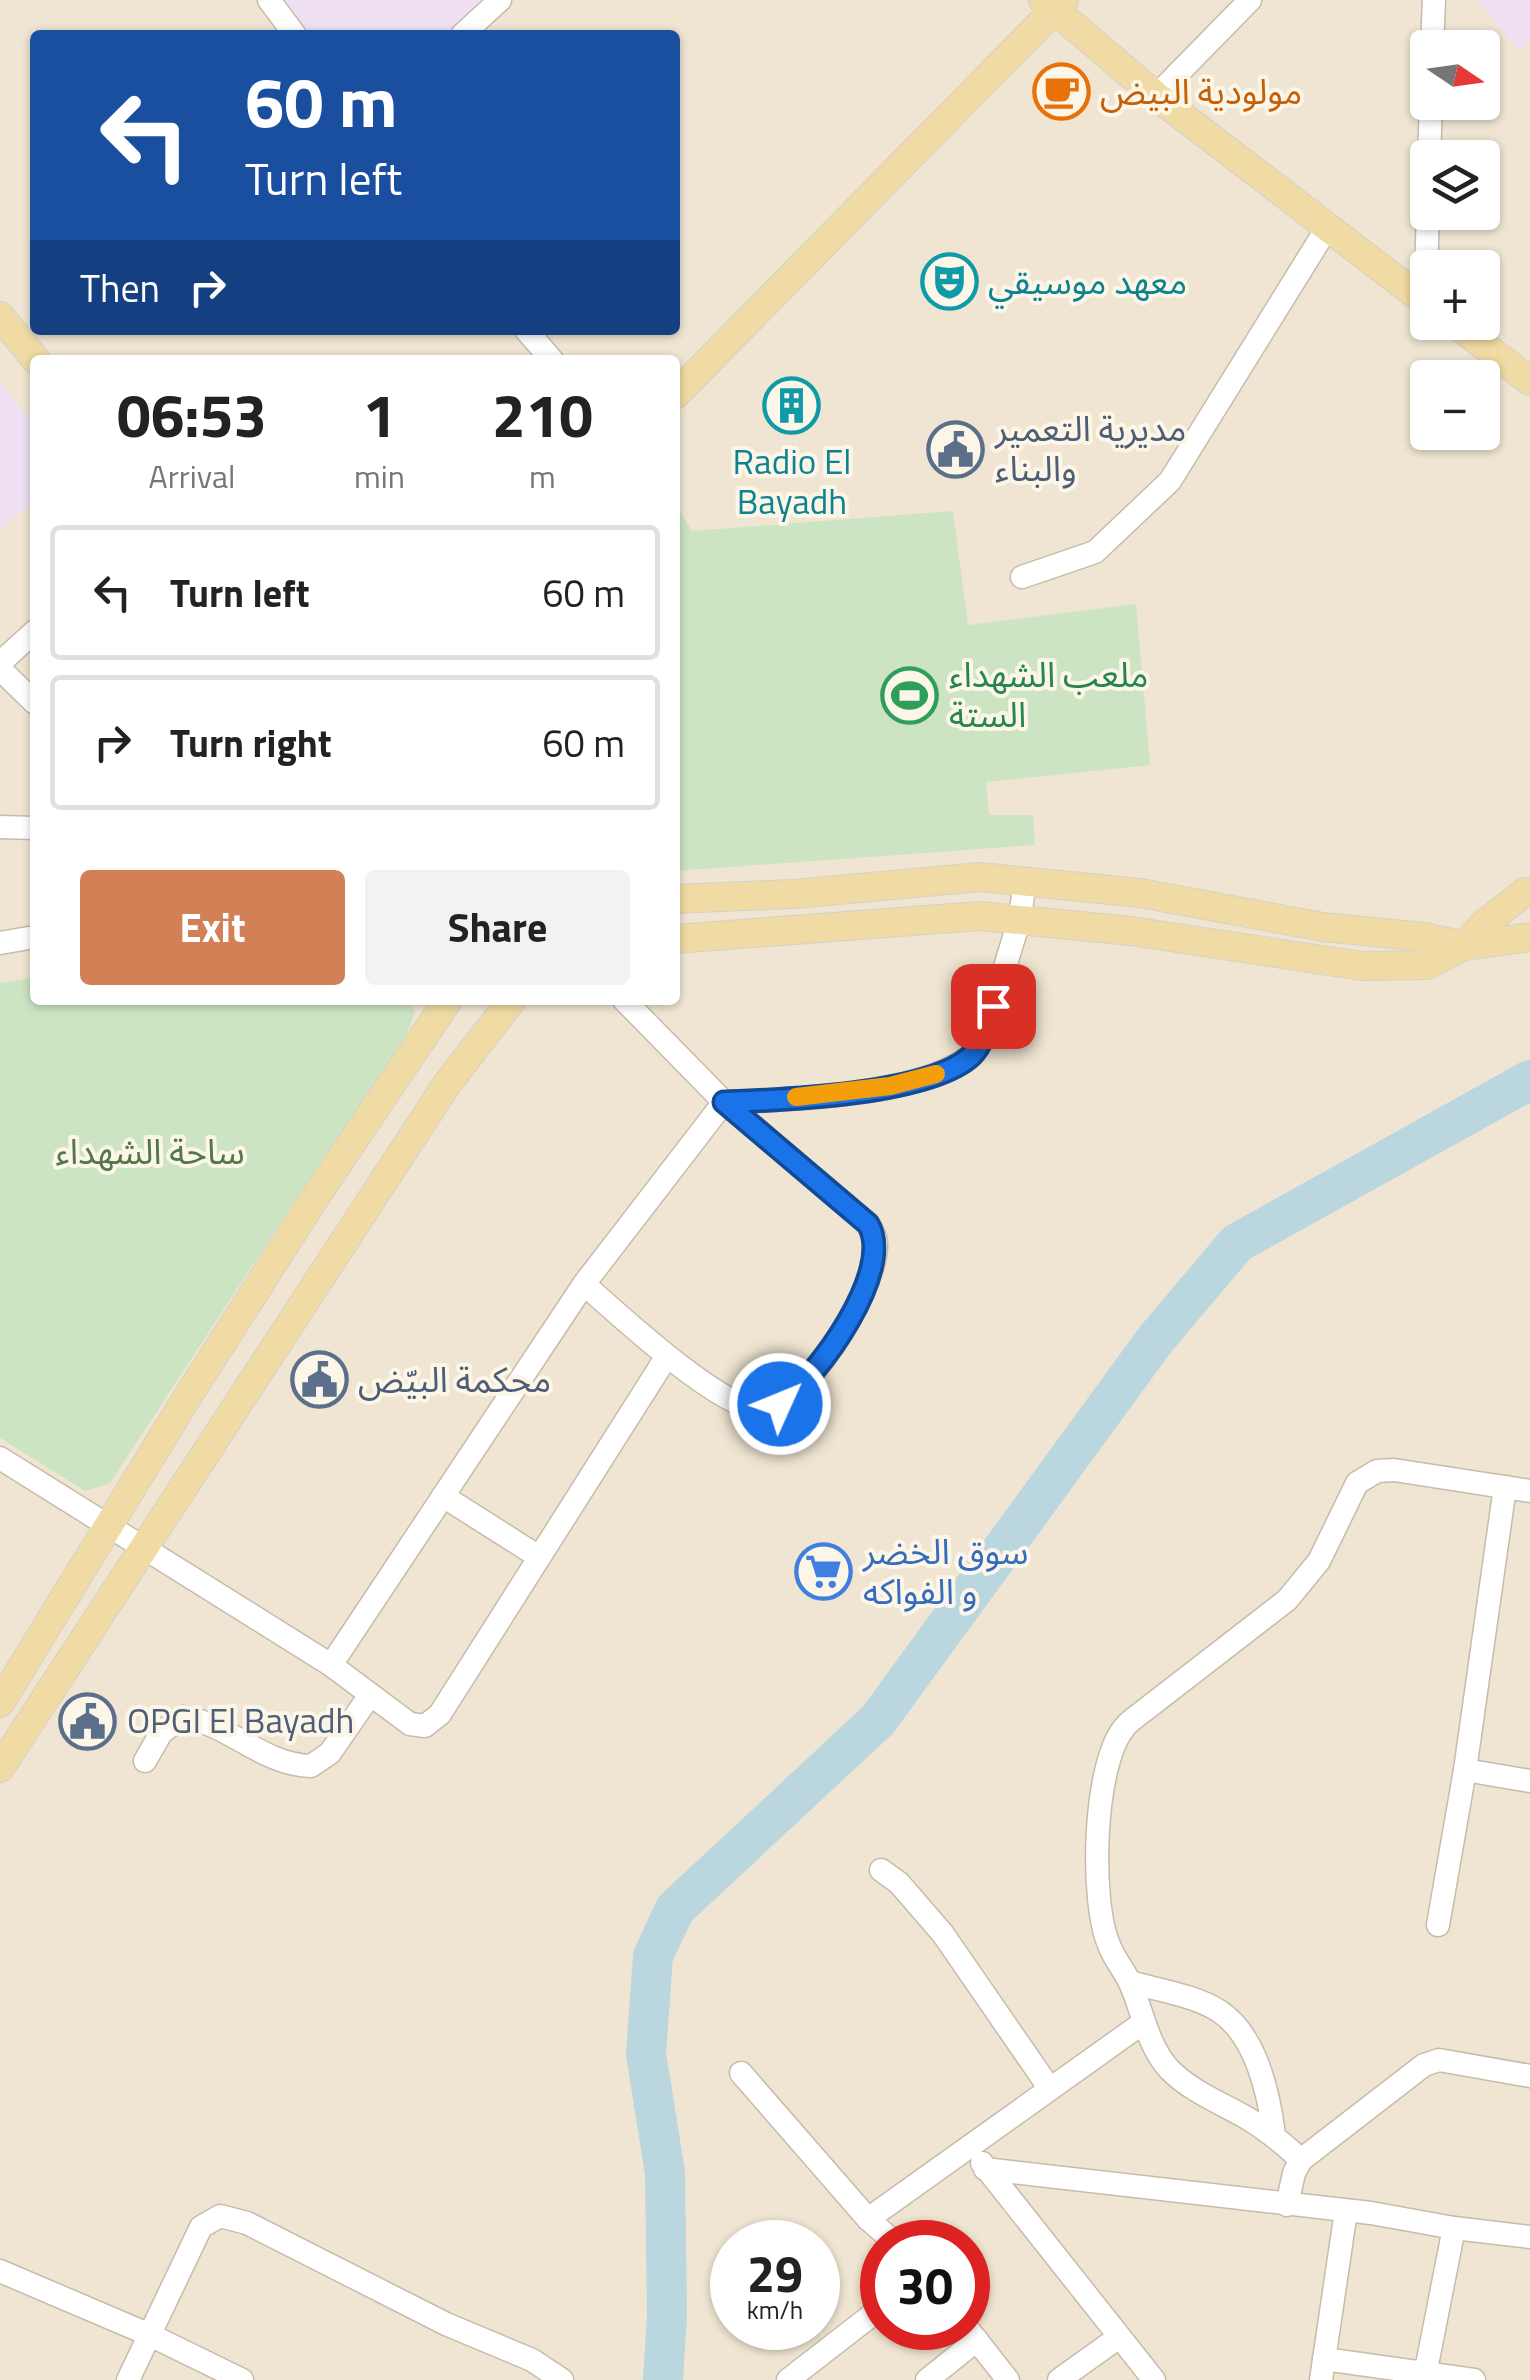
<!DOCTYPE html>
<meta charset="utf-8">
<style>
body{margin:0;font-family:"Titillium Web","Noto Sans Arabic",sans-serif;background:#f2f2f2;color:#222;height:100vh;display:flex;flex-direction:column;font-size:38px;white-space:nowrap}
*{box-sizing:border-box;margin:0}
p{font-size:32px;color:#767676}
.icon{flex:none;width:55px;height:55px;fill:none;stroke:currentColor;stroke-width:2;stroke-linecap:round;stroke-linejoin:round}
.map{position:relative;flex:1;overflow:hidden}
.sheet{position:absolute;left:30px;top:355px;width:650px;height:650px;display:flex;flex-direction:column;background:#fff;border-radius:10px;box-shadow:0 2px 8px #0004}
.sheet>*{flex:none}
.top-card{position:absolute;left:30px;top:30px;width:650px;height:305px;border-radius:10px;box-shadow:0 2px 8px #0004;background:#1a4fa0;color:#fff;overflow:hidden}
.needle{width:65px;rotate:103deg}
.buttons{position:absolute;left:1410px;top:30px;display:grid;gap:20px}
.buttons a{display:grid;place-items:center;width:90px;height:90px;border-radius:10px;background:#fff;box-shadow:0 2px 8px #0004;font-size:50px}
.speed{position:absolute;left:710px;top:2220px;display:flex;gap:20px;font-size:50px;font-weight:700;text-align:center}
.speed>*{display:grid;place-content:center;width:130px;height:130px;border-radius:50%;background:#fff;box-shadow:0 2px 8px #0004;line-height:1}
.speed small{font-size:25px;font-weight:400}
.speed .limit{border:15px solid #d22;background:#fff;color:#111}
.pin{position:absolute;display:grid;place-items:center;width:85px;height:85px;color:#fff;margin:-42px;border-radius:20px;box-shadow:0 5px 15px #0006}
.me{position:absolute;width:110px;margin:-55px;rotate:46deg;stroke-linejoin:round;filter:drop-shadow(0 0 8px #0008)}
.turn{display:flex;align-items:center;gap:35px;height:210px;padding:0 50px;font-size:45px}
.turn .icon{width:130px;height:130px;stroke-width:2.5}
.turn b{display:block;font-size:70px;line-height:85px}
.then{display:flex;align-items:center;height:95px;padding:0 50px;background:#0003;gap:20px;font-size:38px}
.eta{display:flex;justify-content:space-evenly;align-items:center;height:170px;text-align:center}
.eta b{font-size:60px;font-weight:700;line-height:70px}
.button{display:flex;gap:20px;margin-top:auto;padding:20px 50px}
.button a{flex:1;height:115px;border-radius:10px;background:#d38057;color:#fff;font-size:40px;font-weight:700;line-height:115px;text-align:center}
.button a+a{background:#f2f2f2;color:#222}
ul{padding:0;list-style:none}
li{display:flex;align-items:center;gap:30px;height:135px;margin:0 20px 15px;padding:0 30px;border:5px solid #e0e0e0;border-radius:10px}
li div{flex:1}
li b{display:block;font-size:38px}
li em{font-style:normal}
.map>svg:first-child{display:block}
.residential{fill:#efe5d2;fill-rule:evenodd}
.education{fill:#efe0f4}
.green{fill:#cde4c3}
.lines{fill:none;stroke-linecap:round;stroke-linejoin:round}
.river{stroke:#bad6df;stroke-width:40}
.minor-casing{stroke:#c7bbab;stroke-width:25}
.major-casing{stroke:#d6d1cd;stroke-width:30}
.minor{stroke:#fff;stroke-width:22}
.major{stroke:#efdba3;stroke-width:28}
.route-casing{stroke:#114b97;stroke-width:25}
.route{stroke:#1a73e8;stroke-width:18}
.slow{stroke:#f59e0b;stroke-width:18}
.labels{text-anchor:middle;stroke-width:8;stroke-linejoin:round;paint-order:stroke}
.food-label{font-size:35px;fill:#c56008;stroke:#fcf6e8;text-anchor:start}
.culture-label{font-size:35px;fill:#0d838f;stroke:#fcf6e8;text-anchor:start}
.service-label{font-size:35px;fill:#4e5e75;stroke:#fcf6e8;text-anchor:start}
.leisure-label{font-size:35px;fill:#27864d;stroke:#fcf6e8;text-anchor:start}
.park-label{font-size:35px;fill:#527749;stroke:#fcf6e8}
.shop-label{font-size:35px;fill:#366cbe;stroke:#fcf6e8;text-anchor:start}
</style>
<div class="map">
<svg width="1530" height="2380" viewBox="0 0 1530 2380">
<rect width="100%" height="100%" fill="#f8f2e3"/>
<!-- residential -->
<path class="residential" d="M0 0H1530V2380H0ZM35 35H675V330H35ZM1428 48H1482V102H1428ZM1428 158H1482V212H1428ZM1428 268H1482V322H1428ZM35 360H675V1000H35ZM1428 378H1482V432H1428ZM732 2242H818V2328H732ZM882 2242H968V2328H882Z"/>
<!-- education -->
<g class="education">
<path d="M282 0H491L453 35H308Z"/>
<path d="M1478 0H1530V42L1519 51Z"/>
<path d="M0 382 35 425V501L0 529Z"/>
</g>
<!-- green -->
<g class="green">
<path d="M675 503 692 531 953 511 968 625 1136 604 1150 765 986 782 989 815H1033L1035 845 675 871Z"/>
<path d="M35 977V1000H409L415 1013 400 1050 319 1164 110 1483 85 1491 0 1438V983Z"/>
</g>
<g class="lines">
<!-- river -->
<path class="river" d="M663 2380 667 2316 665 2173 646 2054 653 1956 675 1909 878 1720 1155 1340 1237 1243 1530 1080"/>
<defs>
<g id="minor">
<path d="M269 0 295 35"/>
<path d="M462 35 500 0"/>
<path d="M1432 48 1434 0"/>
<path d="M1156 96 1250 0"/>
<path d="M1429 158 1431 102"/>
<path d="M1425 302 1428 212"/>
<path d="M526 330 552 360"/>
<path d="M1022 577 1095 552 1170 481 1327 228"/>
<path d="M0 663 35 631"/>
<path d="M0 669 35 703"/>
<path d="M0 827 35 828"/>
<path d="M0 943 35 937"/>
<path d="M584 1284C618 1314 716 1405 757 1409 803 1413 877 1287 876 1245 876 1236 872 1231 868 1224L724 1102 624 1000"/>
<path d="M0 1458 331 1665 410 1724 425 1726 440 1714 667 1356"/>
<path d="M443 1496 539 1557"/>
<path d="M331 1665 584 1284 724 1102C788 1100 914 1096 966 1059 976 1053 979 1044 984 1035L1020 918 1025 880"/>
<path d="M145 1761 161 1733 182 1717C229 1723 262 1765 311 1766L330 1753 370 1695"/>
<path d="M1465 1770 1530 1781"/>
<path d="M881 1870 899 1883 943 1934 1050 2089"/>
<path d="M1438 1925 1465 1770 1505 1487"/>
<path d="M1130 1982C1157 1990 1194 1995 1219 2011 1256 2035 1269 2094 1274 2135"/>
<path d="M741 2073 868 2219 894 2242"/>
<path d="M1301 2160C1284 2144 1267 2130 1247 2118 1221 2103 1190 2091 1169 2069 1148 2046 1143 2013 1131 1985 1125 1971 1114 1959 1109 1945 1090 1901 1093 1766 1124 1728 1128 1722 1136 1717 1141 1713L1287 1600 1319 1561 1357 1483 1377 1471 1394 1470 1530 1491"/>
<path d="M982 2163 1154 2380"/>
<path d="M985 2169 1371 2213 1454 2228 1530 2237"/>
<path d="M1287 2205 1294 2173 1301 2160 1424 2065 1439 2060 1530 2076"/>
<path d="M868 2219 1144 2022"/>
<path d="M0 2271 150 2335 242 2380"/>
<path d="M967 2328 1008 2380"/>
<path d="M1324 2359 1474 2380"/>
<path d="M128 2380 201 2227 220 2216 247 2223 446 2324 532 2360 562 2380"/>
<path d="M788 2380 882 2307"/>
<path d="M927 2380 977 2340"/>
<path d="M1059 2380 1119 2337"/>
<path d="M1321 2380 1346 2211"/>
<path d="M1424 2380 1454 2228"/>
</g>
<g id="major">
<path d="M1043 0 1156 96 1428 304"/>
<path d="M0 316 36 360"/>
<path d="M1453 322 1530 381"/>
<path d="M675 395 1064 0"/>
<path d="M675 899 794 894 980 877 1140 893 1323 927 1424 937 1464 946 1530 937"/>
<path d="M675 939 979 916 1131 931 1362 966 1427 965 1464 946 1484 924 1525 892"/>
<path d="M0 1703 188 1396 316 1196 448 1000"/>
<path d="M0 1768 447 1084 512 1000"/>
</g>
</defs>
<!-- minor casing -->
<use href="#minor" class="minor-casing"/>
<!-- major casing -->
<use href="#major" class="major-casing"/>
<!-- minor -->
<use href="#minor" class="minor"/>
<!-- major -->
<use href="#major" class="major"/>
</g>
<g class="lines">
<defs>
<path id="route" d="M780 1404C817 1377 896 1270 868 1224L724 1102C781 1100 931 1095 972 1055 984 1043 988 1022 993 1006"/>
</defs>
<!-- route casing -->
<use href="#route" class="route-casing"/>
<!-- route -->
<use href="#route" class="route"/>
<!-- slow -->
<path class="slow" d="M796 1097 890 1086 936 1074"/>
</g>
<!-- icons -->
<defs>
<symbol id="cafe-ring" viewBox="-11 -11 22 22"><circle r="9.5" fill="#fcf6e8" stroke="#e8710a" stroke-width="1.5"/><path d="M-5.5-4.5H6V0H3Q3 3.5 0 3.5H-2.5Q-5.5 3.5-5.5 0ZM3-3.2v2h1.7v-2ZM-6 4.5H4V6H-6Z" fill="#e8710a"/></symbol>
<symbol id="theatre-ring" viewBox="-11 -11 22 22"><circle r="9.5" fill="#fcf6e8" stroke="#0f9aa8" stroke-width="1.5"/><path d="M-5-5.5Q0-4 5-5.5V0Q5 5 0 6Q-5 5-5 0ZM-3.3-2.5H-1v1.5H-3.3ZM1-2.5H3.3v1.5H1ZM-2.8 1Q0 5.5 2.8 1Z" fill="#0f9aa8"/></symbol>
<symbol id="building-ring" viewBox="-11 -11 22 22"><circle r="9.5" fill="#fcf6e8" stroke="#0f9aa8" stroke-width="1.5"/><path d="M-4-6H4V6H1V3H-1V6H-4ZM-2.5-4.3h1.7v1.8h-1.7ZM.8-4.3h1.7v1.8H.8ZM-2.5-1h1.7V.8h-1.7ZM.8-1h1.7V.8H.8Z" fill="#0f9aa8"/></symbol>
<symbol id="civic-ring" viewBox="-11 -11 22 22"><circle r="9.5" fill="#fcf6e8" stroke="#5c6f8a" stroke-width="1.5"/><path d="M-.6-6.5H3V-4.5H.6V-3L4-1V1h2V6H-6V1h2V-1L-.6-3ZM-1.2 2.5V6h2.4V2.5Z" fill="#5c6f8a"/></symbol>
<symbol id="stadium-ring" viewBox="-11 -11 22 22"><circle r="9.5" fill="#fcf6e8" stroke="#2e9e5b" stroke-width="1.5"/><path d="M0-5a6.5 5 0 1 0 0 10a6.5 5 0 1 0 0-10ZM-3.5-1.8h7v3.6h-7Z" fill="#2e9e5b"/></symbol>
<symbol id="supermarket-ring" viewBox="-11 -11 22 22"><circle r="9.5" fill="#fcf6e8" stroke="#3f7fe0" stroke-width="1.5"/><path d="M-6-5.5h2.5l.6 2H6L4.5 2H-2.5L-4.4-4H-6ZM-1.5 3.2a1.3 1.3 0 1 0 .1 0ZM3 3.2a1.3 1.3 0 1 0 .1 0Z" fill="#3f7fe0"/></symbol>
</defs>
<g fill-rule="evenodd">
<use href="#cafe-ring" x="1030" y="60" width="63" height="63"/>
<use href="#theatre-ring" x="918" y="250" width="63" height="63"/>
<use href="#building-ring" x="760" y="374" width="63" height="63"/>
<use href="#civic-ring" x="924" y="418" width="63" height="63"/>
<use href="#stadium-ring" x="878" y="664" width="63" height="63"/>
<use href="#civic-ring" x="288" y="1348" width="63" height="63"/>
<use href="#supermarket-ring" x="792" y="1540" width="63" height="63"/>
<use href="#civic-ring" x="56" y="1690" width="63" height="63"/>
</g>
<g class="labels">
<!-- food labels -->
<g class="food-label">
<text x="1100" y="104">مولودية البيض</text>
</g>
<!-- culture labels -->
<g class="culture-label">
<text x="988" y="294">معهد موسيقي</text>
<text x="792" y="474" text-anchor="middle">Radio El<tspan x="792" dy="40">Bayadh</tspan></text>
</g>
<!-- service labels -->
<g class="service-label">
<text x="995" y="441">مديرية التعمير<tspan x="995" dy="40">والبناء</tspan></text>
<text x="358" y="1392">محكمة البيّض</text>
<text x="127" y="1733">OPGI El Bayadh</text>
</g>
<!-- leisure labels -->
<g class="leisure-label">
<text x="949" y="687">ملعب الشهداء<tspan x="949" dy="40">الستة</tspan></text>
</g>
<!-- park labels -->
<g class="park-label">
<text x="150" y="1164">ساحة الشهداء</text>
</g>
<!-- shop labels -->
<g class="shop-label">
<text x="863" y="1564">سوق الخضر<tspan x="863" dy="40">و الفواكه</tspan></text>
</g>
</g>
</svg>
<div class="buttons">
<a><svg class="needle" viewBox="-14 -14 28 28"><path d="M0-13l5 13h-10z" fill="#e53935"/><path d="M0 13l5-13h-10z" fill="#767676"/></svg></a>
<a><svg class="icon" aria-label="layers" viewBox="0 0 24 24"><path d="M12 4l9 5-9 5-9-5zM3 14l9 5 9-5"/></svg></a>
<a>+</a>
<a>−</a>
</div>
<div class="speed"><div>29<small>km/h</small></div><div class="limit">30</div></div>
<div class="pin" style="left:993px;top:1006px;background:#d93025"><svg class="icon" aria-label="arrive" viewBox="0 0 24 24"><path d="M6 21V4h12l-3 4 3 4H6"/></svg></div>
<svg class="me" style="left:780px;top:1404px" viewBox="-20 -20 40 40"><circle r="17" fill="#1a73e8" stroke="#fff" stroke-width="3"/><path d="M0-11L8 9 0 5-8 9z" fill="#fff"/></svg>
<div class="top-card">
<div class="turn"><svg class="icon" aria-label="left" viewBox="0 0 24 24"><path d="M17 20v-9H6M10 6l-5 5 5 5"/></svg><div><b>60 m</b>Turn left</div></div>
<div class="then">Then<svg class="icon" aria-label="right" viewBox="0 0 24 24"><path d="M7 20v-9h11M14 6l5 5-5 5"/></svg></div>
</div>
<section class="sheet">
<div class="eta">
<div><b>06:53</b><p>Arrival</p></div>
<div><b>1</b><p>min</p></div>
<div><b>210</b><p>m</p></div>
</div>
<ul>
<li><svg class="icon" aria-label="left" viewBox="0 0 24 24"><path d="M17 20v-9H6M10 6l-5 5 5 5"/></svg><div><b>Turn left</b></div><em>60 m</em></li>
<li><svg class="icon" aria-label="right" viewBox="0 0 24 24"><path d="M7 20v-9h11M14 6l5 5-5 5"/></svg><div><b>Turn right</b></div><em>60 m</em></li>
</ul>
<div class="button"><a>Exit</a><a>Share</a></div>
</section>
</div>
